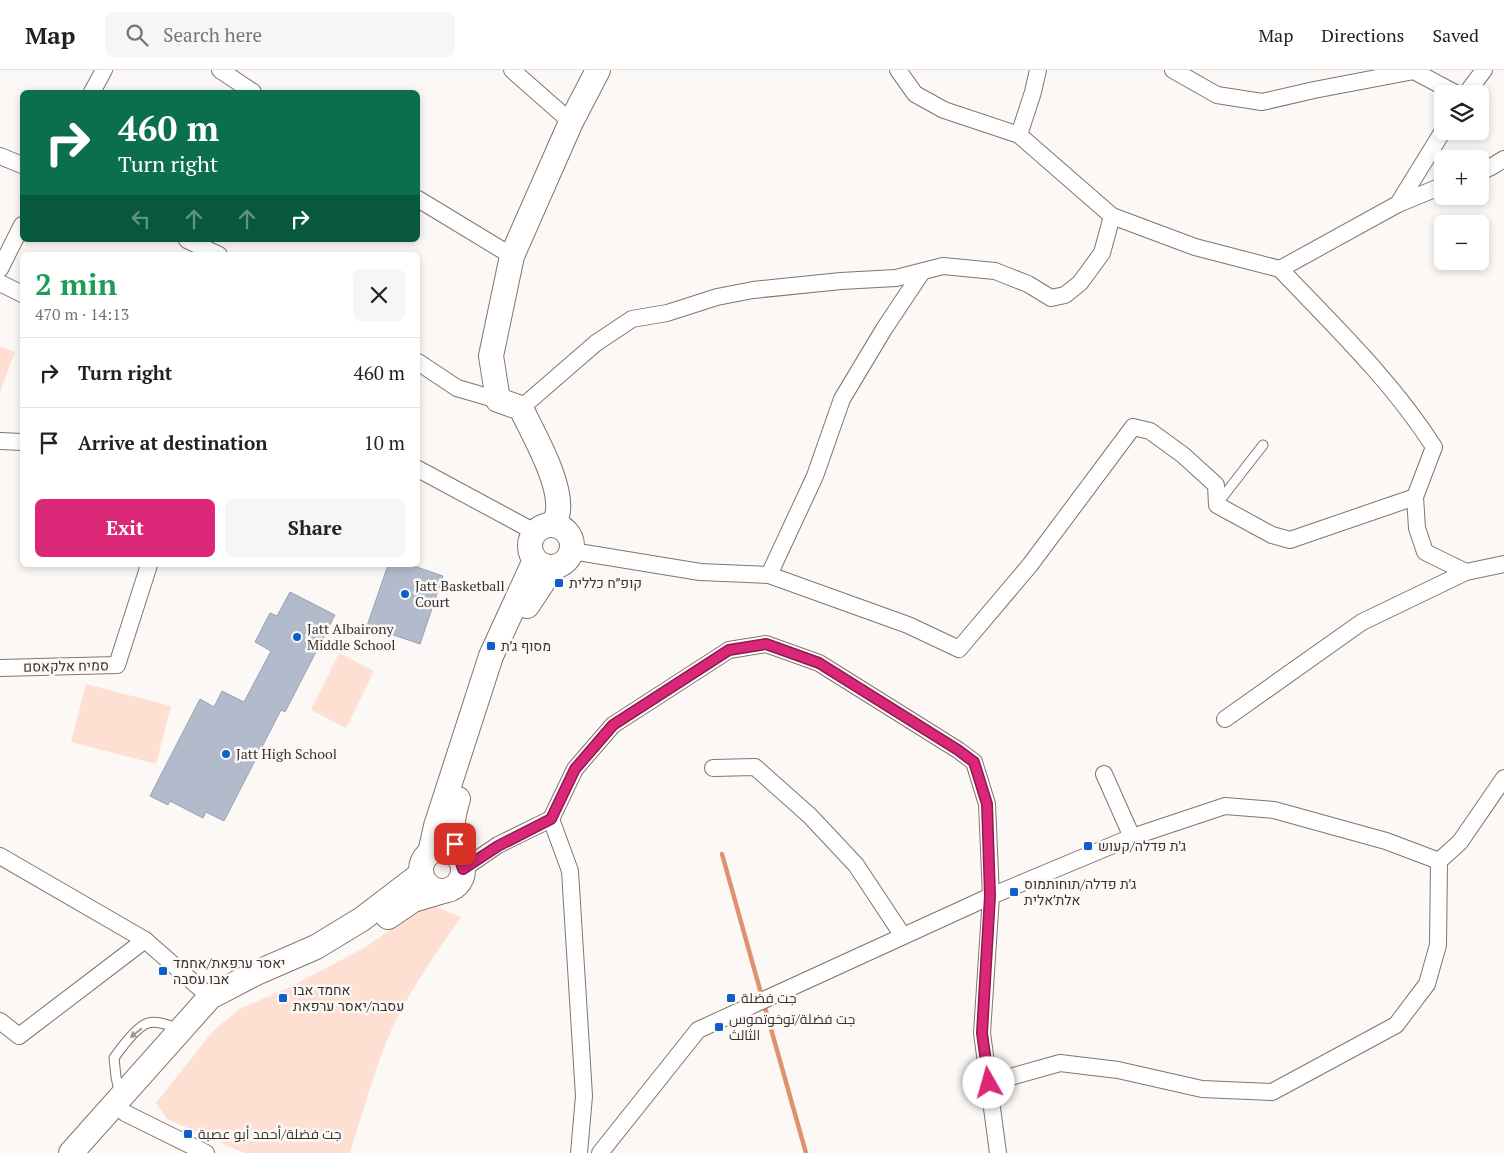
<!DOCTYPE html>
<meta charset="utf-8">
<style>
body{margin:0;font-family:"PT Serif",Cairo,Heebo,serif;background:#f6f6f6;color:#222;height:100vh;display:flex;flex-direction:column;font-size:19px;white-space:nowrap}
*{box-sizing:border-box;margin:0}
p{font-size:16px;color:#767676}
.icon{flex:none;width:28px;height:28px;fill:none;stroke:currentColor;stroke-width:2;stroke-linecap:round;stroke-linejoin:round}
.map{position:relative;flex:1;overflow:hidden}
.panel{position:absolute;left:20px;top:182px;width:400px;height:315px;display:flex;flex-direction:column;background:#fff;border-radius:8px;box-shadow:0 2px 8px #0003}
.panel>*{flex:none}
.top-card{position:absolute;left:20px;top:20px;width:400px;height:152px;border-radius:8px;box-shadow:0 2px 8px #0003;background:#0b6e4f;color:#fff;overflow:hidden}
.controls{position:absolute;left:1434px;top:15px;display:grid;gap:10px}
.controls a{display:grid;place-items:center;width:55px;height:55px;border-radius:8px;background:#fff;box-shadow:0 2px 8px #0003;font-size:25px}
.pin{position:absolute;display:grid;place-items:center;width:42px;height:42px;color:#fff;margin:-21px;border-radius:10px;box-shadow:0 2px 8px #0006}
.me{position:absolute;width:55px;margin:-28px;rotate:353deg;stroke-linejoin:round;filter:drop-shadow(0 0 4px #0008)}
.turn{display:flex;align-items:center;gap:18px;height:105px;padding:0 15px;font-size:22px}
.turn .icon{width:65px;height:65px;stroke-width:2.5}
.turn b{display:block;font-size:35px;line-height:42px}
.lanes{display:flex;align-items:center;height:48px;padding:0 15px;background:#0003;justify-content:center;gap:25px;direction:ltr}
.lanes .off{opacity:.35}
.round{display:grid;place-items:center;flex:none;width:52px;height:52px;border-radius:8px;background:#f6f6f6}
.head{display:flex;align-items:center;justify-content:space-between;height:85px;padding:0 15px}
h1{font-size:30px;font-weight:700;line-height:38px;color:#1e9e55}
.cta{display:flex;gap:10px;margin-top:auto;padding:10px 15px}
.cta a{flex:1;height:58px;border-radius:8px;background:#db2777;color:#fff;font-size:20px;font-weight:700;line-height:58px;text-align:center}
.cta a+a{background:#f6f6f6;color:#222}
ul{padding:0;list-style:none}
li{display:flex;align-items:center;gap:15px;height:70px;padding:0 15px;border-top:1px solid #e0e0e0}
li div{flex:1}
li b{display:block;font-size:19px}
li em{font-style:normal}
header{display:flex;align-items:center;gap:30px;box-sizing:border-box;height:70px;padding:0 25px;background:#fff;border-bottom:1px solid #e0e0e0}
header strong{font-size:24px}
nav{display:flex;gap:28px;margin-inline-start:auto;font-size:18px}
.search{width:350px;height:45px;background:#f6f6f6;display:flex;align-items:center;gap:12px;box-sizing:border-box;padding:0 18px;border-radius:8px;color:#767676;font-size:19px}
.map>svg:first-child{display:block}
.green{fill:#fee0d3}
.lines{fill:none;stroke-linecap:round;stroke-linejoin:round}
.stream{stroke:#df9270;stroke-width:4.5}
.building{fill:#b1bbcb;stroke:#98a2b2}
.lane-casing{stroke:#85736c;stroke-width:11}
.street-casing{stroke:#85736c;stroke-width:18}
.secondary-casing{stroke:#85736c;stroke-width:26}
.lane{stroke:#fff;stroke-width:9}
.street{stroke:#fff;stroke-width:16}
.secondary{stroke:#fff;stroke-width:24}
.oneway{fill:#9d9998}
.route-casing{stroke:#8e194d;stroke-width:12}
.route{stroke:#db2777;stroke-width:9}
.poi-dot{fill:#105ec8;stroke:#fcf8f6;stroke-width:2}
.labels{text-anchor:middle;stroke-width:5;stroke-linejoin:round;paint-order:stroke}
.poi-label{font-size:14px;fill:#3b3330;stroke:#fcf8f6;text-anchor:start}
.street-label{font-size:14px;fill:#3b3330;stroke:#fcf8f6}
</style>
<header>
<strong>Map</strong>
<div class="search"><svg class="icon" aria-label="search" viewBox="0 0 24 24"><circle cx="10" cy="10" r="6"/><path d="M15 15l6 6"/></svg>Search here</div>
<nav><a>Map</a><a>Directions</a><a>Saved</a></nav>
</header>
<div class="map">
<svg width="1504" height="1083" viewBox="0 0 1504 1083">
<rect width="100%" height="100%" fill="#fcf8f6"/>
<!-- green -->
<g class="green">
<path d="M0 276 15 282 0 322Z"/>
<path d="M339 583 374 601 346 658 311 640Z"/>
<path d="M86 614 171 636 156 694 71 672Z"/>
<path d="M428 834 461 847C438 880 414 914 396 950 376 992 364 1039 350 1083H244L167 1049 156 1033 213 961 239 939 288 918 362 879Z"/>
</g>
<g class="lines">
<!-- stream -->
<g class="stream">
<path d="M722 784 762 927"/>
<path d="M764 934 806 1083"/>
</g>
</g>
<!-- building -->
<g class="building">
<path d="M388 495H411L443 506 420 574 367 556Z"/>
<path d="M290 522 335 545 285 642 281 640 224 751 206 742 203 748 170 731 168 735 150 726 200 629 214 637 222 621 244 632 271 581 255 572 270 543 277 546Z"/>
</g>
<g class="lines">
<defs>
<g id="lane">
<path d="M1218 433 1263 375"/>
<path d="M120 1025 116 1007 114 988C121 978 136 957 148 953 158 950 171 956 180 959"/>
</g>
<g id="street">
<path d="M220 0 253 22"/>
<path d="M512 0 571 52"/>
<path d="M898 0 915 24 944 40 1019 65 1112 146 1195 177 1280 199"/>
<path d="M1173 0 1217 25 1262 32 1314 20 1414 1"/>
<path d="M1412 0 1457 24"/>
<path d="M92 22 104 0"/>
<path d="M1466 24 1484 0"/>
<path d="M1443 61 1398 134 1280 199C1334 256 1391 310 1434 377L1415 427 1417 458 1425 482 1466 502 1504 494"/>
<path d="M1019 65 1033 22 1038 0"/>
<path d="M0 86 22 95"/>
<path d="M1480 102 1491 97 1504 89"/>
<path d="M418 129 512 186"/>
<path d="M1398 134 1442 116"/>
<path d="M187 170 219 185"/>
<path d="M0 199 22 155"/>
<path d="M0 213 22 224"/>
<path d="M418 292 457 318 498 330"/>
<path d="M521 338 596 273 632 249 667 243 717 227 753 220 841 211 896 208 943 196 995 201 1028 214 1051 228 1065 225 1080 213 1102 183 1112 146"/>
<path d="M0 371 22 372"/>
<path d="M418 399 535 462"/>
<path d="M572 481 700 502 769 505 908 555 959 579 1030 495 1133 357 1150 361 1183 385 1216 415 1217 435 1272 465 1290 470 1415 427"/>
<path d="M769 505 815 406 842 329 884 259 922 202"/>
<path d="M0 598 117 595 149 495"/>
<path d="M1225 649 1362 552 1466 502"/>
<path d="M713 698 755 697 810 746 856 795 903 866"/>
<path d="M1104 704 1132 767 1225 736 1274 740 1386 771 1439 791"/>
<path d="M551 749 570 801 584 1026 579 1083"/>
<path d="M0 786 145 870 210 927"/>
<path d="M463 799 498 775 551 749 575 699 613 655 729 580 766 574 819 593 958 680 974 692 987 734 991 826 982 963 998 1083"/>
<path d="M0 951 19 966 145 870"/>
<path d="M989 1013 1060 993 1118 1000 1202 1019 1272 1022 1396 955 1427 914 1438 875 1439 791 1460 772 1504 708"/>
<path d="M125 1043 206 1083"/>
<path d="M600 1083 698 960 991 826 1132 767"/>
</g>
<g id="secondary">
<circle cx="551" cy="476" r="21"/>
<path d="M554 455C555 450 558 445 558 440 561 411 533 364 521 338L498 330 491 286 512 186 571 52 598 0"/>
<path d="M527 536 553 497"/>
<path d="M458 729C450 755 452 761 458 786"/>
<circle cx="442" cy="800" r="21"/>
<path d="M430 783 436 756 491 586 535 490"/>
<path d="M388 847 413 830 440 822"/>
<path d="M71 1083 210 927 256 903 316 877 362 849 421 804"/>
</g>
</defs>
<!-- lane casing -->
<use href="#lane" class="lane-casing"/>
<!-- street casing -->
<use href="#street" class="street-casing"/>
<!-- secondary casing -->
<use href="#secondary" class="secondary-casing"/>
<!-- lane -->
<use href="#lane" class="lane"/>
<!-- street -->
<use href="#street" class="street"/>
<!-- secondary -->
<use href="#secondary" class="secondary"/>
</g>
<!-- one-way arrows -->
<defs><path id="oneway-solid" d="M-6-.8H1V-3.2L6.5 0L1 3.2V.8H-6Z" transform="scale(1.25)"/></defs>
<use class="oneway" href="#oneway-solid" transform="translate(136 963) rotate(142)"/>
<g class="lines">
<defs>
<path id="route" d="M455 774 463 799 498 776 551 749 575 699 613 655 729 580 766 574 819 593 958 680 974 692 987 734 990 826 982 963 989 1013"/>
</defs>
<!-- route casing -->
<use href="#route" class="route-casing"/>
<!-- route -->
<use href="#route" class="route"/>
</g>
<!-- markers -->
<g class="poi-dot">
<rect x="554" y="508" width="10" height="10" rx="2.5"/>
<circle cx="405" cy="524" r="5"/>
<circle cx="297" cy="567" r="5"/>
<rect x="486" y="571" width="10" height="10" rx="2.5"/>
<circle cx="226" cy="684" r="5"/>
<rect x="1083" y="771" width="10" height="10" rx="2.5"/>
<rect x="1009" y="817" width="10" height="10" rx="2.5"/>
<rect x="158" y="896" width="10" height="10" rx="2.5"/>
<rect x="278" y="923" width="10" height="10" rx="2.5"/>
<rect x="726" y="923" width="10" height="10" rx="2.5"/>
<rect x="714" y="952" width="10" height="10" rx="2.5"/>
<rect x="183" y="1059" width="10" height="10" rx="2.5"/>
</g>
<g class="labels">
<!-- poi labels -->
<g class="poi-label">
<text x="569" y="518">קופ״ח כללית</text>
<text x="415" y="521">Jatt Basketball<tspan x="415" dy="16">Court</tspan></text>
<text x="307" y="564">Jatt Albairony<tspan x="307" dy="16">Middle School</tspan></text>
<text x="501" y="581">מסוף ג׳ת</text>
<text x="236" y="689">Jatt High School</text>
<text x="1098" y="781">ג׳ת פדלה/קעוש</text>
<text x="1024" y="819">ג׳ת פדלה/תוחותמוס<tspan x="1024" dy="16">אלת׳אלית</tspan></text>
<text x="173" y="898">יאסר ערפאת/אחמד<tspan x="173" dy="16">אבו עסבה</tspan></text>
<text x="293" y="925">אחמד אבו<tspan x="293" dy="16">עסבה/יאסר ערפאת</tspan></text>
<text x="741" y="933">جت فضلة</text>
<text x="729" y="954">جت فضلة/توخوتموس<tspan x="729" dy="16">الثالث</tspan></text>
<text x="198" y="1069">جت فضلة/أحمد أبو عصبة</text>
</g>
<!-- street labels -->
<g class="street-label">
<text transform="translate(66 596) rotate(-1)" y="5">סמיח אלקאסם</text>
</g>
</g>
</svg>
<div class="controls">
<a><svg class="icon" aria-label="layers" viewBox="0 0 24 24"><path d="M12 4l9 5-9 5-9-5zM3 14l9 5 9-5"/></svg></a>
<a>+</a>
<a>−</a>
</div>
<div class="pin" style="left:455px;top:774px;background:#d93025"><svg class="icon" aria-label="arrive" viewBox="0 0 24 24"><path d="M6 21V4h12l-3 4 3 4H6"/></svg></div>
<svg class="me" style="left:989px;top:1013px" viewBox="-20 -20 40 40"><circle r="19" fill="#fff"/><path d="M0-13L10 11 0 6-10 11z" fill="#db2777"/></svg>
<div class="top-card">
<div class="turn"><svg class="icon" aria-label="right" viewBox="0 0 24 24"><path d="M7 20v-9h11M14 6l5 5-5 5"/></svg><div><b>460 m</b>Turn right</div></div>
<div class="lanes"><svg class="icon off" aria-label="left" viewBox="0 0 24 24"><path d="M17 20v-9H6M10 6l-5 5 5 5"/></svg><svg class="icon off" aria-label="ahead" viewBox="0 0 24 24"><path d="M12 20V5M6 11l6-6 6 6"/></svg><svg class="icon off" aria-label="ahead" viewBox="0 0 24 24"><path d="M12 20V5M6 11l6-6 6 6"/></svg><svg class="icon" aria-label="right" viewBox="0 0 24 24"><path d="M7 20v-9h11M14 6l5 5-5 5"/></svg></div>
</div>
<section class="panel">
<div class="head"><div><h1>2 min</h1><p>470 m · 14:13</p></div><a class="round"><svg class="icon" aria-label="close" viewBox="0 0 24 24"><path d="M6 6l12 12M18 6L6 18"/></svg></a></div>
<ul>
<li><svg class="icon" aria-label="right" viewBox="0 0 24 24"><path d="M7 20v-9h11M14 6l5 5-5 5"/></svg><div><b>Turn right</b></div><em>460 m</em></li>
<li><svg class="icon" aria-label="arrive" viewBox="0 0 24 24"><path d="M6 21V4h12l-3 4 3 4H6"/></svg><div><b>Arrive at destination</b></div><em>10 m</em></li>
</ul>
<div class="cta"><a>Exit</a><a>Share</a></div>
</section>
</div>
